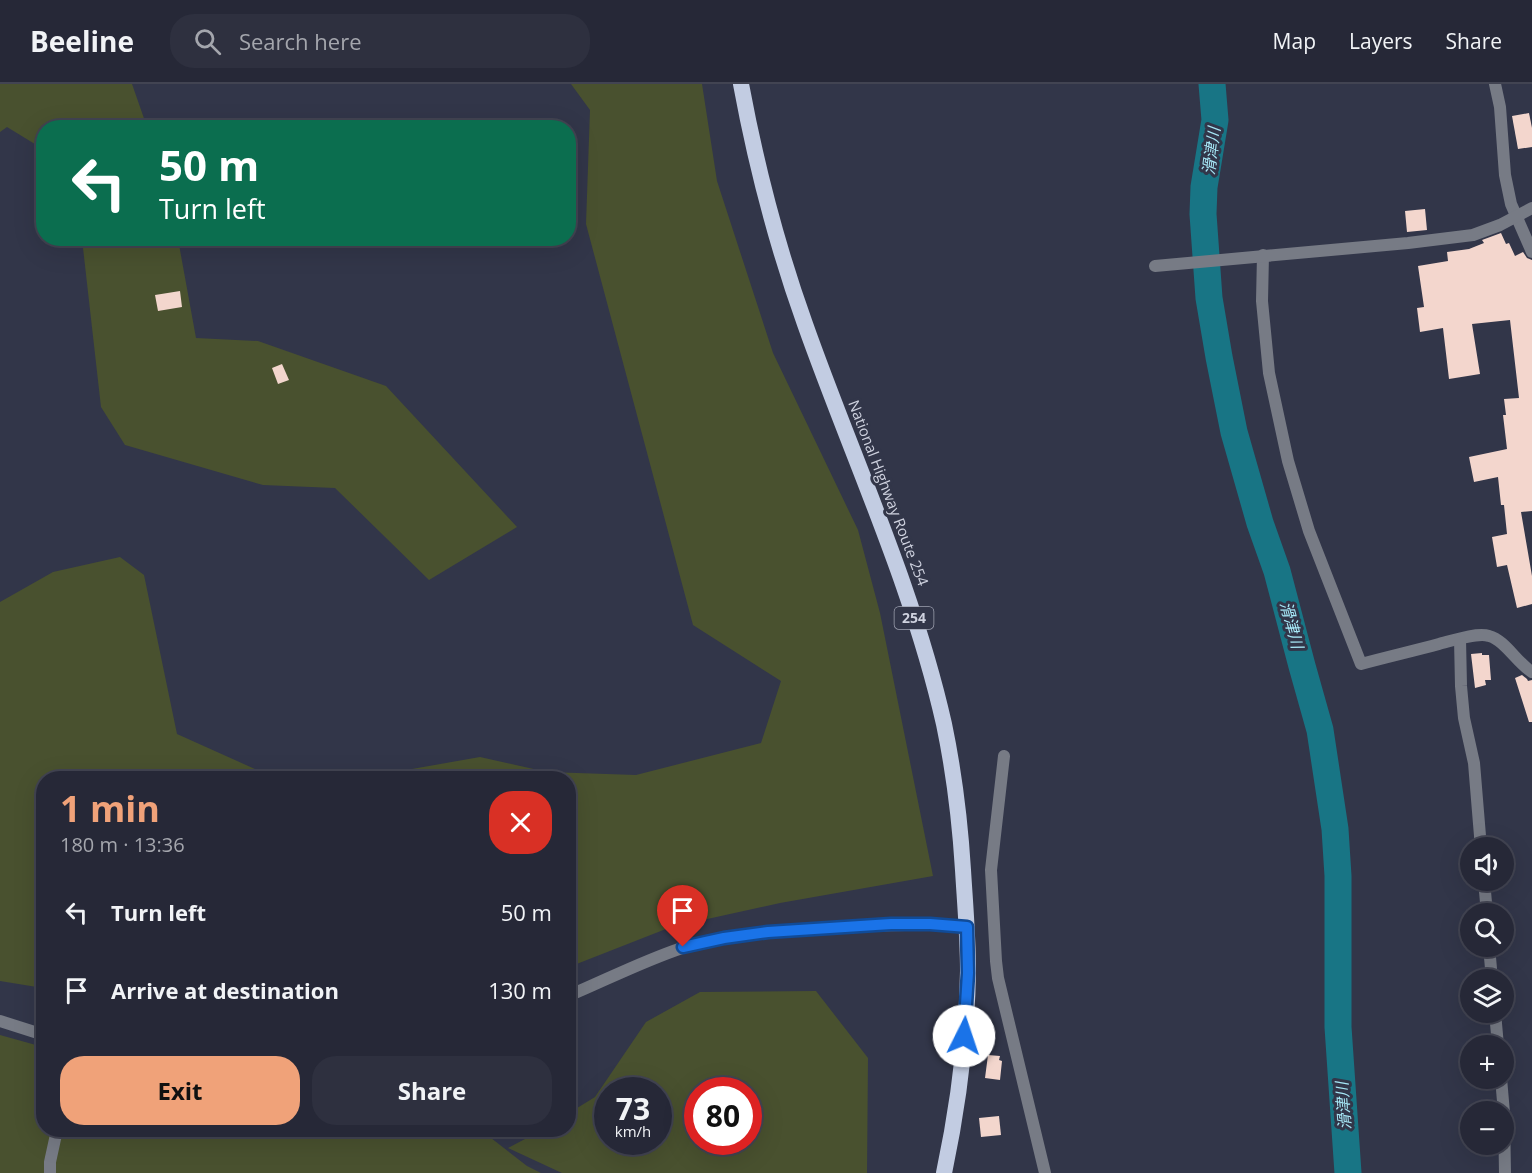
<!DOCTYPE html>
<meta charset="utf-8">
<style>
body{margin:0;font-family:"Open Sans","Noto Sans JP",sans-serif;background:#2e303f;color:#f1f3f6;height:100vh;display:flex;flex-direction:column;font-size:22px;white-space:nowrap}
*{box-sizing:border-box;margin:0}
p{font-size:20px;color:#a4a6ad}
.icon{flex:none;width:33px;height:33px;fill:none;stroke:currentColor;stroke-width:2;stroke-linecap:round;stroke-linejoin:round}
.map{position:relative;flex:1;overflow:hidden}
.panel{position:absolute;left:36px;top:687px;width:540px;height:366px;display:flex;flex-direction:column;background:#262837;border-radius:24px;box-shadow:0 6px 24px #0002,0 0 0 2px #424452}
.panel>*{flex:none}
.banner{position:absolute;left:36px;top:36px;width:540px;height:126px;border-radius:24px;box-shadow:0 6px 24px #0002,0 0 0 2px #424452;background:#0b6e4f;color:#fff;overflow:hidden}
.controls{position:absolute;left:1460px;top:753px;display:grid;gap:12px}
.controls a{display:grid;place-items:center;width:54px;height:54px;border-radius:50%;background:#262837;box-shadow:0 6px 24px #0002,0 0 0 2px #424452;font-size:30px}
.speed{position:absolute;left:594px;top:993px;display:flex;gap:12px;font-size:30px;font-weight:700;text-align:center}
.speed>*{display:grid;place-content:center;width:78px;height:78px;border-radius:50%;background:#262837;box-shadow:0 6px 24px #0002,0 0 0 2px #424452;line-height:1}
.speed small{font-size:15px;font-weight:400}
.speed .limit{border:9px solid #d22;background:#fff;color:#111}
.pin{position:absolute;display:grid;place-items:center;width:51px;height:51px;color:#fff;margin:-62px -26px;border-radius:50% 50% 50% 0;rotate:-45deg;box-shadow:0 0 6px #0007}
.pin .icon{rotate:45deg}
.me{position:absolute;width:66px;margin:-33px;rotate:4deg;stroke-linejoin:round;filter:drop-shadow(0 0 4px #0008)}
.turn{display:flex;align-items:center;gap:21px;height:126px;padding:0 24px;font-size:27px}
.turn .icon{width:78px;height:78px;stroke-width:2.5}
.turn b{display:block;font-size:42px;line-height:51px}
.round{display:grid;place-items:center;flex:none;width:63px;height:63px;border-radius:24px;background:#2e303f}
.headline{display:flex;align-items:center;justify-content:space-between;height:102px;padding:0 24px}
h1{font-size:36px;font-weight:700;line-height:45px;color:#f0a279}
.action{display:flex;gap:12px;margin-top:auto;padding:12px 24px}
.action a{flex:1;height:69px;border-radius:24px;background:#f0a279;color:#111;font-size:24px;font-weight:700;line-height:69px;text-align:center}
.action a+a{background:#2e303f;color:#f1f3f6}
ul{padding:0;list-style:none}
li{display:flex;align-items:center;gap:18px;height:78px;padding:0 24px}
li div{flex:1}
li b{display:block;font-size:22px}
li em{font-style:normal}
header{display:flex;align-items:center;gap:36px;box-sizing:border-box;height:84px;padding:0 30px;background:#262837;border-bottom:2px solid #424452}
header strong{font-size:28px}
nav{display:flex;gap:33px;margin-inline-start:auto;font-size:21px}
.search{width:420px;height:54px;background:#2e303f;display:flex;align-items:center;gap:15px;box-sizing:border-box;padding:0 21px;border-radius:24px;color:#a4a6ad;font-size:22px}
.map>svg:first-child{display:block}
.green{fill:#49512f;fill-rule:evenodd}
.lines{fill:none;stroke-linecap:round;stroke-linejoin:round}
.river{stroke:#187585;stroke-width:27}
.building{fill:#f3d6cd}
.minor{stroke:#777b85;stroke-width:12}
.tertiary{stroke:#777b85;stroke-width:12}
.trunk{stroke:#c2cce2;stroke-width:16}
.route-casing{stroke:#114b97;stroke-width:15}
.route{stroke:#1a73e8;stroke-width:10}
.labels{text-anchor:middle;stroke-width:6;stroke-linejoin:round;paint-order:stroke}
.shield{fill:#323649;stroke:#9fa2b1;stroke-width:1.5}
.shield-label{font-size:14px;font-weight:bold;fill:#ced1de}
.street-label{font-size:15px;fill:#ced1de;stroke:#323649}
.water-label{font-size:16px;font-style:italic;fill:#a7e8f7;stroke:#323649}
</style>
<header>
<strong>Beeline</strong>
<div class="search"><svg class="icon" aria-label="search" viewBox="0 0 24 24"><circle cx="10" cy="10" r="6"/><path d="M15 15l6 6"/></svg>Search here</div>
<nav><a>Map</a><a>Layers</a><a>Share</a></nav>
</header>
<div class="map">
<svg width="1532" height="1089" viewBox="0 0 1532 1089">
<rect width="100%" height="100%" fill="#323649"/>
<!-- green -->
<g class="green">
<path d="M0 0H132L147 43 44 44 43 65 7 43 0 48Z"/>
<path d="M571 0H702L717 97 773 269 858 446 880 529 933 792 780 819 671 843 569 883 568 694H361L480 673 547 688 636 691 761 659 781 597 693 541 586 140 590 26Z"/>
<path d="M82 155H178L196 254 258 257 386 302 517 443 429 496 335 404 263 401 125 361 101 323Z"/>
<path d="M120 473 144 491 177 650 275 694H44L43 904 0 897V518L53 488Z"/>
<path d="M816 907 868 974 867 1089H562L508 1064 542 1046H568L569 1029 595 1013 646 938 700 908ZM658 1006V1058H608V1006ZM698 1006H748V1058H698Z"/>
<path d="M0 951 43 963 44 1046H477L482 1047 527 1082 541 1089H0Z"/>
</g>
<g class="lines">
<!-- river -->
<path class="river" d="M1212 0 1215 36 1204 103 1203 130 1209 214 1219 273 1234 348 1260 439 1277 487 1302 582 1320 646 1335 745 1338 792V943L1348 1089"/>
</g>
<!-- building -->
<g class="building">
<path d="M1529 29 1532 44V63L1518 65 1512 32Z"/>
<path d="M1425 125 1427 146 1407 148 1405 127Z"/>
<path d="M1501 149 1506 160 1509 159 1515 172 1523 168 1527 174 1532 176V427L1521 428 1532 492V520L1517 524 1507 481 1497 483 1492 453 1507 450 1504 421H1501L1498 393 1474 398 1469 373 1507 365 1503 331H1506L1504 315 1519 314 1510 236 1472 240 1480 290 1449 295 1443 244 1420 248 1417 224 1424 223 1418 182 1448 177 1447 168 1469 165 1484 159 1482 156Z"/>
<path d="M180 207 182 223 158 227 155 211Z"/>
<path d="M282 280 289 296 278 300 272 284Z"/>
<path d="M1482 569V571H1489L1491 596H1485L1486 601 1475 604 1471 570Z"/>
<path d="M1522 591 1527 595 1528 597 1532 596V638H1529L1515 594Z"/>
<path d="M988 971 1000 972 999 976 1002 977 1000 996 985 994Z"/>
<path d="M999 1032 1001 1051 981 1053 979 1034Z"/>
</g>
<g class="lines">
<!-- minor -->
<g class="minor">
<path d="M1495 0 1500 23 1505 91 1511 120 1532 168"/>
<path d="M1263 171 1262 217 1269 289 1288 377 1309 447 1361 580C1387 573 1413 567 1439 560 1451 557 1477 548 1489 552 1505 556 1517 579 1532 588"/>
<path d="M1155 182 1408 159 1473 151 1500 141 1532 124"/>
<path d="M1460 555 1461 602 1464 634 1474 679 1481 764"/>
<path d="M1004 672 991 786 996 877 998 894 1045 1089"/>
<path d="M1484 796 1487 830"/>
<path d="M1489 862 1492 896"/>
<path d="M1495 928 1498 962"/>
<path d="M1501 994 1504 1029 1505 1089"/>
<path d="M50 1089V1078L57 1046"/>
</g>
<!-- tertiary -->
<g class="tertiary">
<path d="M568 912C606 896 643 877 682 864 723 850 769 848 812 845 864 842 915 839 967 842"/>
<path d="M0 937 44 951"/>
</g>
<!-- trunk -->
<path class="trunk" d="M741 0C756 81 777 162 805 240 852 373 913 502 944 640 954 688 960 737 963 786 965 819 968 853 968 887 967 954 958 1023 944 1089"/>
</g>
<g class="lines">
<defs>
<path id="route" d="M683 863 724 854 768 848 891 840H930L967 843 968 889 964 952"/>
</defs>
<!-- route casing -->
<use href="#route" class="route-casing"/>
<!-- route -->
<use href="#route" class="route"/>
</g>
<g class="labels">
<!-- shield labels -->
<rect class="shield" x="894.5" y="523" width="39" height="22" rx="4.5"/>
<g class="shield-label">
<text x="914" y="539">254</text>
</g>
<!-- street labels -->
<g class="street-label">
<text transform="translate(888 409) rotate(69)" y="5">National Highway Route 254</text>
</g>
<!-- water labels -->
<g class="water-label">
<text transform="translate(1211 67) rotate(-83)" y="6">滑津川</text>
<text transform="translate(1292 541) rotate(75)" y="6">滑津川</text>
<text transform="translate(1343 1022) rotate(-94)" y="6">滑津川</text>
</g>
</g>
</svg>
<div class="controls">
<a><svg class="icon" aria-label="sound" viewBox="0 0 24 24"><path d="M4 9h4l5-4v14l-5-4H4zM17 9q2 3 0 6"/></svg></a>
<a><svg class="icon" aria-label="search" viewBox="0 0 24 24"><circle cx="10" cy="10" r="6"/><path d="M15 15l6 6"/></svg></a>
<a><svg class="icon" aria-label="layers" viewBox="0 0 24 24"><path d="M12 4l9 5-9 5-9-5zM3 14l9 5 9-5"/></svg></a>
<a>+</a>
<a>−</a>
</div>
<div class="speed"><div>73<small>km/h</small></div><div class="limit">80</div></div>
<div class="pin" style="left:683px;top:863px;background:#d93025"><svg class="icon" aria-label="arrive" viewBox="0 0 24 24"><path d="M6 21V4h12l-3 4 3 4H6"/></svg></div>
<svg class="me" style="left:964px;top:952px" viewBox="-20 -20 40 40"><circle r="19" fill="#fff"/><path d="M0-13L10 11 0 6-10 11z" fill="#1a73e8"/></svg>
<div class="banner">
<div class="turn"><svg class="icon" aria-label="left" viewBox="0 0 24 24"><path d="M17 20v-9H6M10 6l-5 5 5 5"/></svg><div><b>50 m</b>Turn left</div></div>
</div>
<section class="panel">
<div class="headline"><div><h1>1 min</h1><p>180 m · 13:36</p></div><a class="round" style="background:#d93025;color:#fff"><svg class="icon" aria-label="close" viewBox="0 0 24 24"><path d="M6 6l12 12M18 6L6 18"/></svg></a></div>
<ul>
<li><svg class="icon" aria-label="left" viewBox="0 0 24 24"><path d="M17 20v-9H6M10 6l-5 5 5 5"/></svg><div><b>Turn left</b></div><em>50 m</em></li>
<li><svg class="icon" aria-label="arrive" viewBox="0 0 24 24"><path d="M6 21V4h12l-3 4 3 4H6"/></svg><div><b>Arrive at destination</b></div><em>130 m</em></li>
</ul>
<div class="action"><a>Exit</a><a>Share</a></div>
</section>
</div>
